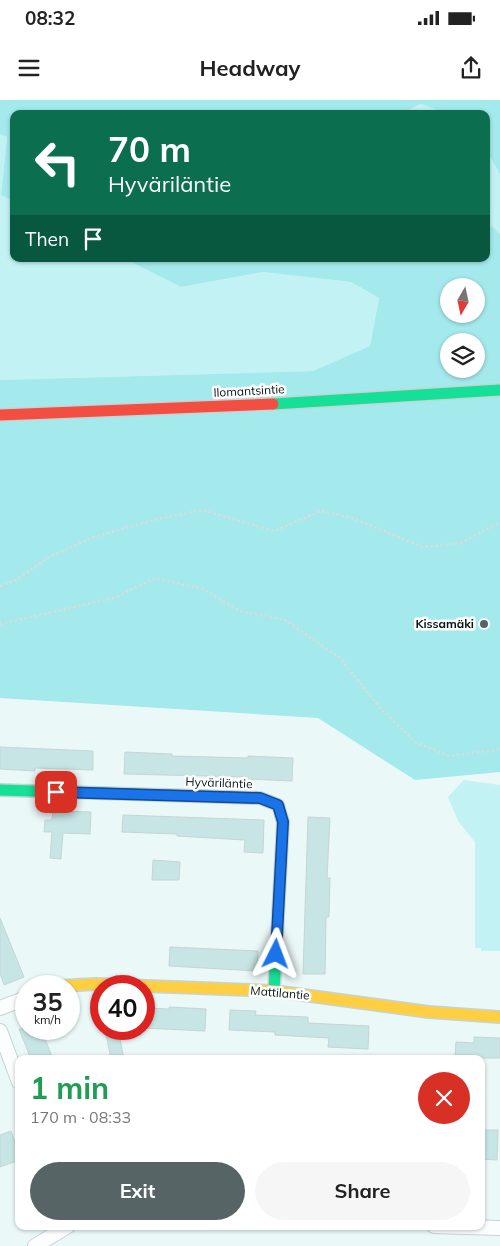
<!DOCTYPE html>
<meta charset="utf-8">
<style>
body{margin:0;font-family:Mulish,sans-serif;background:#f6f6f6;color:#222;height:100vh;display:flex;flex-direction:column;font-size:19px;white-space:nowrap}
*{box-sizing:border-box;margin:0}
p{font-size:16px;color:#767676}
.icon{flex:none;width:28px;height:28px;fill:none;stroke:currentColor;stroke-width:2;stroke-linecap:round;stroke-linejoin:round}
.map{position:relative;flex:1;overflow:hidden}
.drawer{position:absolute;left:15px;top:955px;width:470px;height:175px;display:flex;flex-direction:column;background:#fff;border-radius:10px;box-shadow:0 1px 4px #0004}
.drawer>*{flex:none}
.guide{position:absolute;left:10px;top:10px;width:480px;height:152px;border-radius:10px;box-shadow:0 1px 4px #0004;background:#0b6e4f;color:#fff;overflow:hidden}
.needle{width:32px;rotate:189deg}
.tools{position:absolute;left:440px;top:178px;display:grid;gap:10px}
.tools a{display:grid;place-items:center;width:45px;height:45px;border-radius:50%;background:#fff;box-shadow:0 1px 4px #0004;font-size:25px}
.speed{position:absolute;left:15px;top:875px;display:flex;gap:10px;font-size:25px;font-weight:700;text-align:center}
.speed>*{display:grid;place-content:center;width:65px;height:65px;border-radius:50%;background:#fff;box-shadow:0 1px 4px #0004;line-height:1}
.speed small{font-size:12px;font-weight:400}
.speed .limit{border:8px solid #d22;background:#fff;color:#111}
.pin{position:absolute;display:grid;place-items:center;width:42px;height:42px;color:#fff;margin:-21px;border-radius:10px;box-shadow:0 2px 8px #0006}
.me{position:absolute;width:55px;margin:-28px;rotate:3deg;stroke-linejoin:round;filter:drop-shadow(0 0 4px #0008)}
.turn{display:flex;align-items:center;gap:18px;height:105px;padding:0 15px;font-size:22px}
.turn .icon{width:65px;height:65px;stroke-width:2.5}
.turn b{display:block;font-size:35px;line-height:42px}
.then{display:flex;align-items:center;height:48px;padding:0 15px;background:#0003;gap:10px;font-size:19px}
.round{display:grid;place-items:center;flex:none;width:52px;height:52px;border-radius:26px;background:#f6f6f6}
.summary{display:flex;align-items:center;justify-content:space-between;height:85px;padding:0 15px}
h1{font-size:30px;font-weight:700;line-height:38px;color:#1e9e55}
.primary-button{display:flex;gap:10px;margin-top:auto;padding:10px 15px}
.primary-button a{flex:1;height:58px;border-radius:30px;background:#566465;color:#fff;font-size:20px;font-weight:700;line-height:58px;text-align:center}
.primary-button a+a{background:#f6f6f6;color:#222}
.status{display:flex;justify-content:space-between;align-items:center;height:35px;padding:0 25px;background:#fff;direction:ltr}
.status svg{height:14px;fill:currentColor}
header{display:flex;justify-content:space-between;align-items:center;height:65px;padding:0 15px;background:#fff;font-size:22px;font-weight:700}
.map>svg:first-child{display:block}
.green{fill:#c3f2f5}
.forest{fill:#a4e9ec;fill-rule:evenodd}
.building{fill:#c8e5e6;stroke:#c6d4d4}
.lines{fill:none;stroke-linecap:round;stroke-linejoin:round}
.street-casing{stroke:#c6d3d4;stroke-width:16}
.fast-casing{stroke:#c6d3d4;stroke-width:14}
.slow-casing{stroke:#c6d3d4;stroke-width:14}
.jam-casing{stroke:#c6d3d4;stroke-width:14}
.path{stroke:#d8dcdc;stroke-width:2.5;stroke-dasharray:2.5 2.5;stroke-linecap:butt}
.street{stroke:#fcfefe;stroke-width:14}
.fast{stroke:#16e098;stroke-width:11}
.slow{stroke:#ffcf43;stroke-width:11}
.jam{stroke:#f24e42;stroke-width:11}
.route-casing{stroke:#114b97;stroke-width:12}
.route{stroke:#1a73e8;stroke-width:9}
.poi-dot{fill:#566465;stroke:#fff;stroke-width:2}
.labels{text-anchor:middle;stroke-width:5;stroke-linejoin:round;paint-order:stroke}
.street-label{font-size:12px;fill:#061516;stroke:#fff}
.poi-label{font-size:12px;font-weight:bold;fill:#061516;stroke:#fff;text-anchor:end}
</style>
<div class="status"><b>08:32</b><svg viewBox="0 0 49 12"><path d="M0 12V9h3v3zM5 12V6h3v6zM10 12V3h3v9zM15 12V0h3v12zM26 1h20v11H26zM47 4h2v5h-2z"/></svg></div>
<header><svg class="icon" aria-label="menu" viewBox="0 0 24 24"><path d="M4 6h16M4 12h16M4 18h16"/></svg>Headway<svg class="icon" aria-label="share" viewBox="0 0 24 24"><path d="M12 15V3M7 8l5-5 5 5M5 13v7h14v-7"/></svg></header>
<div class="map">
<svg width="500" height="1146" viewBox="0 0 500 1146">
<rect width="100%" height="100%" fill="#ebf8f8"/>
<!-- green -->
<g class="green">
<path d="M421 4 448 14H401Z"/>
<path d="M0 34 7 37 1 95 14 102V159H125L181 187 263 172 351 182 379 198 370 246 313 271 0 280Z"/>
<path d="M486 50 500 74V134L492 126 486 130Z"/>
<path d="M464 680 500 685V851H481V848H475V742L458 721 448 697Z"/>
</g>
<!-- forest -->
<g class="forest">
<path d="M0 0H500V74L486 50V14H448L421 4 400 14H14V102L1 95 7 37 0 34Z"/>
<path d="M492 126 500 134V672L415 680 318 618 0 598V280L313 271 370 246 379 198 351 182 263 172 181 187 125 159H486V130ZM449 186H476V214H449ZM449 241H476V269H449Z"/>
</g>
<!-- building -->
<g class="building">
<path d="M0 647 93 651V670L35 668V671L0 669Z"/>
<path d="M125 652 172 654V656L248 658V656L293 658 292 681 247 679V677L124 674Z"/>
<path d="M53 711 91 712 90 734 63 733 61 759 50 758 52 732H44L45 720H52Z"/>
<path d="M123 715 264 720 263 753 244 752 245 740 177 736V734L122 732Z"/>
<path d="M308 717 330 718 327 778H330L329 817H326L325 874H303Z"/>
<path d="M153 760 180 762 179 780H152Z"/>
<path d="M0 818 24 877 4 885 0 873Z"/>
<path d="M170 847 258 851 257 871 169 866Z"/>
<path d="M169 907 206 909 205 931 144 928V908L169 909Z"/>
<path d="M230 910 256 911 255 915 308 917V923L369 926 368 949 328 947 329 938 275 935V932L229 930Z"/>
<path d="M19 929H41L53 959H31Z"/>
<path d="M105 929H118L124 959H111Z"/>
<path d="M474 937 500 938V958H455L456 942 474 943Z"/>
<path d="M481 1030H498L497 1060 481 1059Z"/>
<path d="M11 1031 19 1053V1060L0 1067V1035Z"/>
</g>
<g class="lines">
<defs>
<g id="street">
<path d="M0 908 26 898"/>
<path d="M0 931 19 982"/>
<path d="M434 1126 500 1128"/>
<path d="M35 1146 68 1126"/>
</g>
<g id="fast">
<path d="M273 304 500 290"/>
<path d="M0 690 260 698 278 705 283 722 274 891"/>
</g>
<path id="slow" d="M58 886 96 884 274 891 429 912 500 917"/>
<path id="jam" d="M0 315 273 304"/>
</defs>
<!-- street casing -->
<use href="#street" class="street-casing"/>
<!-- fast casing -->
<use href="#fast" class="fast-casing"/>
<!-- slow casing -->
<use href="#slow" class="slow-casing"/>
<!-- jam casing -->
<use href="#jam" class="jam-casing"/>
<!-- path -->
<g class="path">
<path d="M0 486 16 480 49 457 94 437 154 420 202 410 274 431 321 411 352 418 423 447 461 443 500 422"/>
<path d="M0 524 114 498 155 478 203 489 240 511 285 520 340 558 382 610 415 642 449 656 496 650 500 648"/>
</g>
<!-- street -->
<use href="#street" class="street"/>
<!-- fast -->
<use href="#fast" class="fast"/>
<!-- slow -->
<use href="#slow" class="slow"/>
<!-- jam -->
<use href="#jam" class="jam"/>
</g>
<g class="lines">
<defs>
<path id="route" d="M56 692 260 698 278 705 283 722 276 854"/>
</defs>
<!-- route casing -->
<use href="#route" class="route-casing"/>
<!-- route -->
<use href="#route" class="route"/>
</g>
<!-- markers -->
<circle class="poi-dot" cx="484" cy="524" r="5"/>
<g class="labels">
<!-- street labels -->
<g class="street-label">
<text transform="translate(249 291) rotate(-3)" y="4">Ilomantsintie</text>
<text transform="translate(219 683) rotate(2)" y="4">Hyväriläntie</text>
<text transform="translate(280 893) rotate(5)" y="4">Mattilantie</text>
</g>
<!-- poi labels -->
<g class="poi-label">
<text x="474" y="528">Kissamäki</text>
</g>
</g>
</svg>
<div class="tools">
<a><svg class="needle" viewBox="-14 -14 28 28"><path d="M0-13l5 13h-10z" fill="#e53935"/><path d="M0 13l5-13h-10z" fill="#767676"/></svg></a>
<a><svg class="icon" aria-label="layers" viewBox="0 0 24 24"><path d="M12 4l9 5-9 5-9-5zM3 14l9 5 9-5"/></svg></a>
</div>
<div class="speed"><div>35<small>km/h</small></div><div class="limit">40</div></div>
<div class="pin" style="left:56px;top:692px;background:#d93025"><svg class="icon" aria-label="arrive" viewBox="0 0 24 24"><path d="M6 21V4h12l-3 4 3 4H6"/></svg></div>
<svg class="me" style="left:276px;top:854px" viewBox="-20 -20 40 40"><path d="M0-17L14 15 0 8-14 15z" fill="#1a73e8" stroke="#fff" stroke-width="4"/></svg>
<div class="guide">
<div class="turn"><svg class="icon" aria-label="left" viewBox="0 0 24 24"><path d="M17 20v-9H6M10 6l-5 5 5 5"/></svg><div><b>70 m</b>Hyväriläntie</div></div>
<div class="then">Then<svg class="icon" aria-label="arrive" viewBox="0 0 24 24"><path d="M6 21V4h12l-3 4 3 4H6"/></svg></div>
</div>
<section class="drawer">
<div class="summary"><div><h1>1 min</h1><p>170 m · 08:33</p></div><a class="round" style="background:#d93025;color:#fff"><svg class="icon" aria-label="close" viewBox="0 0 24 24"><path d="M6 6l12 12M18 6L6 18"/></svg></a></div>
<div class="primary-button"><a>Exit</a><a>Share</a></div>
</section>
</div>
